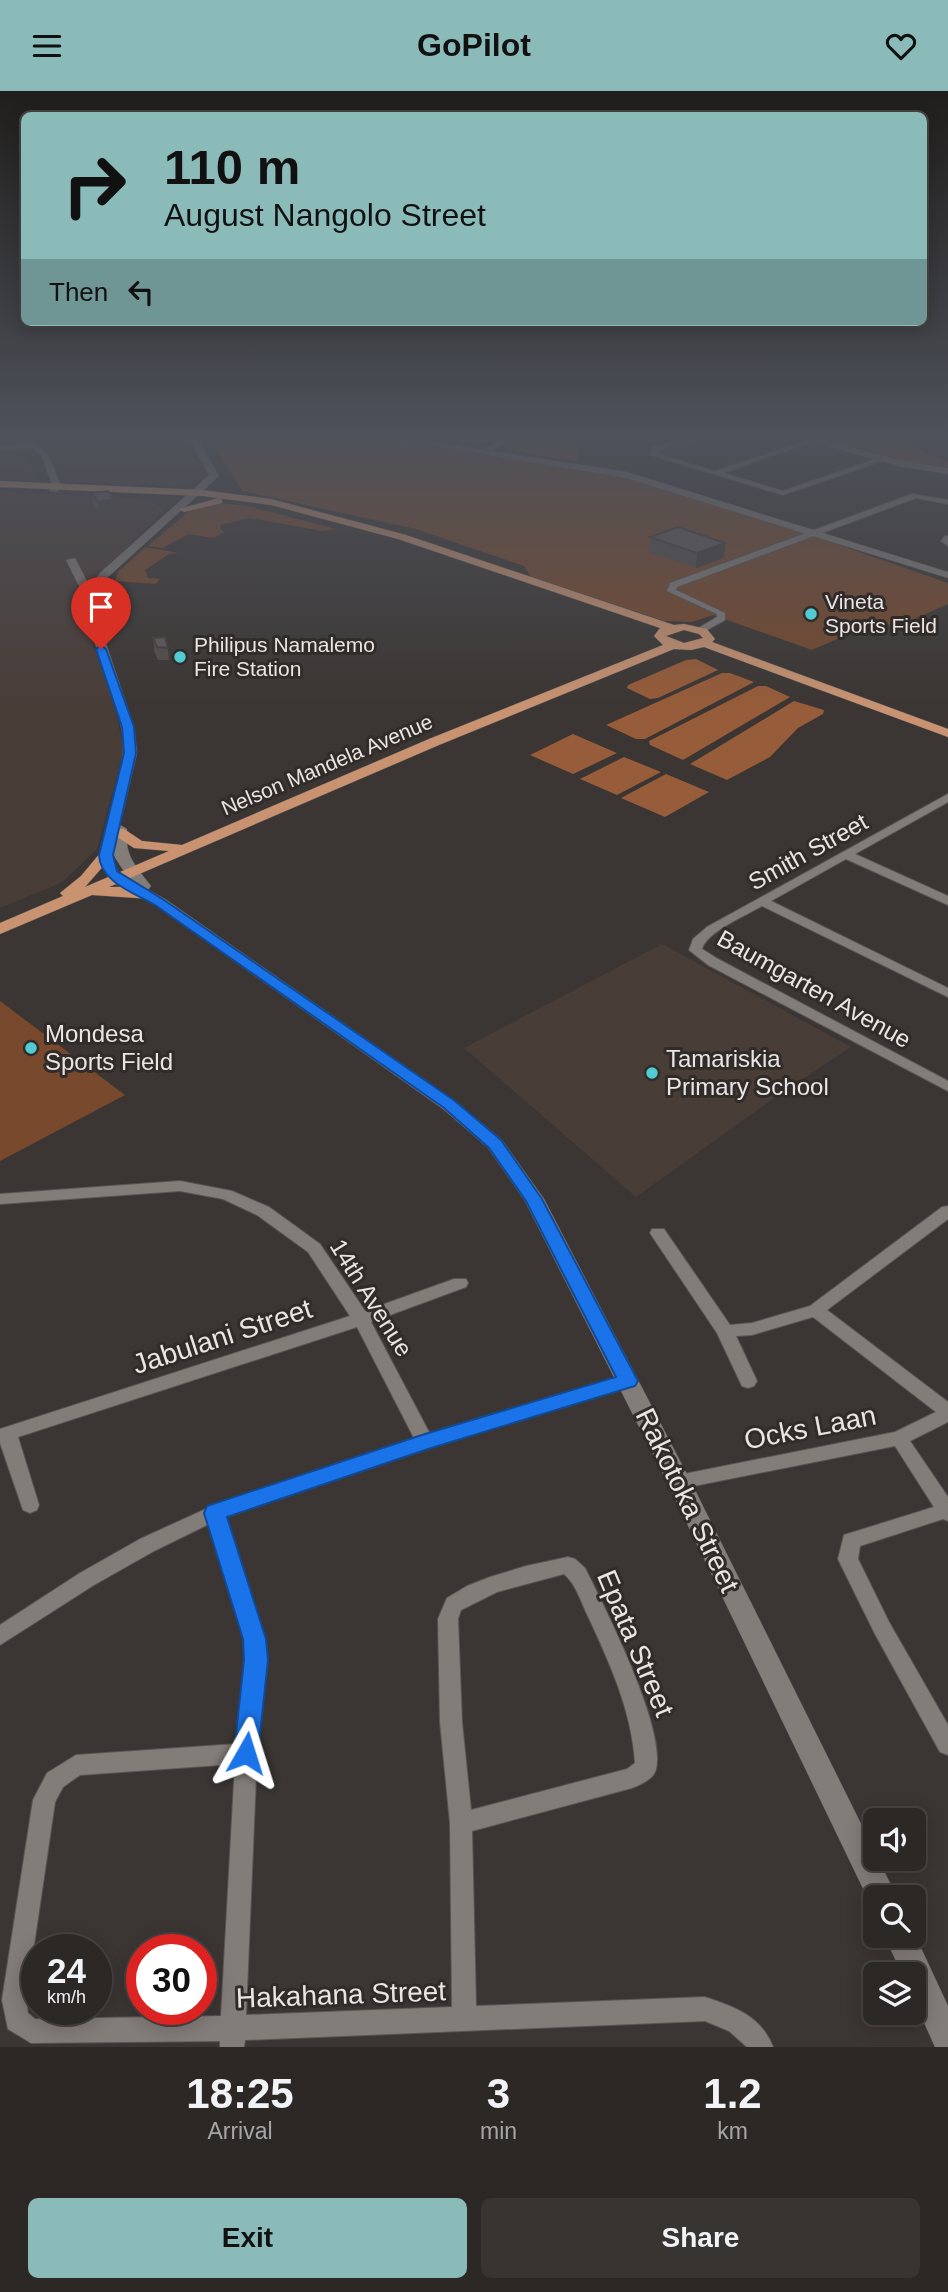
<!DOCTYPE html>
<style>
body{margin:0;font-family:Helvetica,sans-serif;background:#383432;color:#f1f3f6;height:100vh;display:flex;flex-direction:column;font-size:26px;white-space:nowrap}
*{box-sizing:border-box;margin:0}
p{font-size:23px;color:#a6a6a7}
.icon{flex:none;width:38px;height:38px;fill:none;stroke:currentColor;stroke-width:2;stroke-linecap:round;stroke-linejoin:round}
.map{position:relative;height:1956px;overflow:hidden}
.drawer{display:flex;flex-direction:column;background:#2c2826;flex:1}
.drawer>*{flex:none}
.banner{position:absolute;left:21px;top:21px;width:906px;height:214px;border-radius:10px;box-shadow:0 4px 18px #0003,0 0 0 2px #484443;background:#8bbbb9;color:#111;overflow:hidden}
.fabs{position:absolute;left:863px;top:1717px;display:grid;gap:14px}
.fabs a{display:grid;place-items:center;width:63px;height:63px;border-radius:10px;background:#2c2826;box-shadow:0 4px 18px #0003,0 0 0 2px #484443;font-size:35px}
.speed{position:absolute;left:21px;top:1843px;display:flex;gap:14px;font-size:35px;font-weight:700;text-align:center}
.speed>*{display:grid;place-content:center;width:91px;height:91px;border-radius:50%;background:#2c2826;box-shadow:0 4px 18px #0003,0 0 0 2px #484443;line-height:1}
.speed small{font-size:18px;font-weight:400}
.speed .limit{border:10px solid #d22;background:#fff;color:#111}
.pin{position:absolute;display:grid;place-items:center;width:60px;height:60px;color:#fff;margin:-72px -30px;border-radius:50% 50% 50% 0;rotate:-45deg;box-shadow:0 0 7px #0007}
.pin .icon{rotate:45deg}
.me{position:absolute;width:77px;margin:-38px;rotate:6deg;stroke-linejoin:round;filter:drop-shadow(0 0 5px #0008)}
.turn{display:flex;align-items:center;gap:24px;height:147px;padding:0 28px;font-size:32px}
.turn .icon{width:91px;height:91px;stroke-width:2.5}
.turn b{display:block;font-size:49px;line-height:60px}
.then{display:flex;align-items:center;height:66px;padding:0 28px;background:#0003;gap:14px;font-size:26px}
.eta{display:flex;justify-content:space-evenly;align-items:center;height:119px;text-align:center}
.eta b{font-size:42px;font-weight:700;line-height:49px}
.button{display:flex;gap:14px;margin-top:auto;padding:14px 28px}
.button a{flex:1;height:80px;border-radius:10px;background:#8bbbb9;color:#111;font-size:28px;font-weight:700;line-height:80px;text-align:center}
.button a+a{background:#383432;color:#f1f3f6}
header{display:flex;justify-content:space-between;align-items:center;height:91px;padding:0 28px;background:#8bbbb9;color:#111;font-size:32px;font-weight:700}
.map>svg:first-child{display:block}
.built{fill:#493d38}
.green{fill:#78492d}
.water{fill:#975c39}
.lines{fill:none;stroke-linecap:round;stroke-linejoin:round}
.street-casing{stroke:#595553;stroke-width:2}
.secondary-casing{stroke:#595553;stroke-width:1}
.primary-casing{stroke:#595553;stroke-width:1}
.street{fill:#837d7a;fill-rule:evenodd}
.secondary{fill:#837d7a;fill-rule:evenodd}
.primary{fill:#c99372;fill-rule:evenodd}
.wall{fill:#534d4b}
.shaded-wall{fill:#433f3d}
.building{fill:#605a57;stroke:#433f3d;stroke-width:2}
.route{fill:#1a73e8;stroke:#114b97;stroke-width:2}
.poi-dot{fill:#51ccd3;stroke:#312c29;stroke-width:2.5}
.labels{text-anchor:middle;stroke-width:6;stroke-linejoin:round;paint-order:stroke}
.far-poi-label{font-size:21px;fill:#e8e5e3;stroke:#312c29;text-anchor:start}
.far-street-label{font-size:21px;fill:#e8e5e3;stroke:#312c29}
.street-label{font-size:24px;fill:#e8e5e3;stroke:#312c29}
.poi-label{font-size:24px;fill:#e8e5e3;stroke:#312c29;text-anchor:start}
.near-street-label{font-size:28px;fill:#e8e5e3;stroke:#312c29}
</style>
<header><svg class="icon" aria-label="menu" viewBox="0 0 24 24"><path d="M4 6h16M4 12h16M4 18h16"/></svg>GoPilot<svg class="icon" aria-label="heart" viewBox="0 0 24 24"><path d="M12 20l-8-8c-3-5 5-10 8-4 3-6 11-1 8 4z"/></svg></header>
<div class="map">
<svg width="948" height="1956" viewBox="0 0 948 1956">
<rect width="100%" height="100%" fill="#3b3633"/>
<!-- built -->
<g class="built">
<path d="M95 342H182L185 347 183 349H187L193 359 191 361 200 372 197 373 202 375 208 385 173 395 64 391 61 384 66 382 64 378 58 377 50 358 34 348 53 351 81 349Z"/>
<path d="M23 359 37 387 33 390 0 388V360Z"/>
<path d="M0 400 148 409 164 418 77 509 114 612 124 659 97 758 61 792 0 817Z"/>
<path d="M662 853 851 956 774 1007 636 1106 464 957Z"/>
</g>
<!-- green -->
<g class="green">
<path d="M224 342 353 344 624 386 822 448 948 492V513L896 536 878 530 812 559 713 524 692 531 664 530 531 486 524 475 416 438 243 400 209 348 214 343Z"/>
<path d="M804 342H890L912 356 948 371V376L909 371Z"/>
<path d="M565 344 580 356 578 370 521 362 504 356 502 351 515 347Z"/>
<path d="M217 412 247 415 337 438 322 440 250 427 221 434 220 437 224 441 214 447 189 443 162 457 148 455 194 416Z"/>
<path d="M146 456 178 462 169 463 145 479 148 487 160 488 156 493 115 490 119 480Z"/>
<path d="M0 910 125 1004 0 1070Z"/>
</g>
<!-- water -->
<g class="water">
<path d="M696 568 718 579 658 607 650 608 627 597 628 594 686 569Z"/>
<path d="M722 582H730L754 591 645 648H636L606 634Z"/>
<path d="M758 595H766L790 606 683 669 650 654 649 650Z"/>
<path d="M794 610 824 619 823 623 798 637 770 666 727 689 690 673Z"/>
<path d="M573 643 617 662 573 683 530 664Z"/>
<path d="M624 666 661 681 617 704 580 688Z"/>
<path d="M666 683 709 701 665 726 621 707Z"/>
</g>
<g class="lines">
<defs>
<g id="street">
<path d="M17 342H24L48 363 61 395 56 401 49 399 53 395 41 364 32 356 0 359V355L28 352Z"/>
<path d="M446 342H452V343L449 345Z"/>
<path d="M528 342H546L506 350 492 360 485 358 502 347Z"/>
<path d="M702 342H713L659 359 658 363 715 380 817 347V349L723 382 783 400 884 365 891 367 783 404 650 364 653 356Z"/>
<path d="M912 403 948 409V413L916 407 677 496 676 499 725 522V529L703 541 695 539 717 526V523L667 500 670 492Z"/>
<path d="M945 445H948V455L941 450Z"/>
<path d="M948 703V711L855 763 948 805V814L846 768 771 810 948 897V906L762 815C747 824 706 841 702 858L718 868 948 990V1000L708 874 689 859 693 848 707 836Z"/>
<path d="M180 1090 232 1100 269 1116 320 1153 365 1220 454 1188H466L468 1192 466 1196 371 1231 430 1343 628 1283 634 1285 637 1290 634 1295 428 1357 226 1426 265 1548 266 1569 257 1662 246 1924 452 1916 450 1732 440 1631 438 1528 447 1507 467 1495 490 1486 526 1475 568 1466 575 1468 585 1477C605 1517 666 1637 656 1678 654 1688 640 1694 632 1697L472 1740 476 1915 705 1906C735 1916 761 1925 773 1956H747L729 1940 705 1930 245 1949 244 1956H220V1950L31 1952 8 1938 2 1909 33 1709 47 1682 76 1664 236 1653 246 1569 245 1548 209 1433 154 1460 94 1494 0 1554V1534L80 1482 140 1448 208 1417 414 1347 357 1236 18 1346 39 1414 37 1419 30 1422 23 1419 0 1352V1338L350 1225 308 1161 257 1124 223 1108 180 1100 0 1113V1103ZM564 1483C575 1492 580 1508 586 1521 608 1568 632 1619 635 1672L627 1678 471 1719 462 1631 458 1528 461 1519 497 1501ZM235 1673 221 1925 35 1928 28 1922 26 1909 55 1711 63 1696 80 1684Z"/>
<path d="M948 1115V1128L827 1219 948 1311V1331L910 1350 948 1406V1430L943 1428 860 1455 858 1468 889 1531 948 1634V1664L940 1661 875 1543 838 1468 844 1444 934 1416 895 1355 679 1398 672 1396 670 1391 672 1386 679 1384 895 1341 936 1321 813 1226 752 1244 736 1245 757 1290 754 1295 748 1297 742 1295 717 1242 650 1142 652 1138H664L730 1234 752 1232 810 1215 942 1116Z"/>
</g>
<g id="secondary">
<path d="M186 342H194L198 348 207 342H218L205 350 198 349 219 385 108 486 94 505V517L134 636 137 662 120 734 127 738C124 765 136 775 151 795L148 799 165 808 455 1010 502 1049 544 1108 691 1391 875 1761V1768H878L897 1806H875V1818L872 1816 667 1391 525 1110 488 1057 443 1018 155 814 112 791 99 773C103 735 120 699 123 662 127 629 94 552 82 517L84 505 66 469 75 467 90 496 100 482 209 384ZM114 765 129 788 122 785 113 773Z"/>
<path d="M354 342H377L627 381 948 481V487L626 387Z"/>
<path d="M783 342H798L899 369 948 377V383L898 375Z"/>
<path d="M513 343 516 348 464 353 460 350Z"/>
<path d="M914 1842 948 1915V1956H935L914 1909V1883H902L884 1844H914Z"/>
</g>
<g id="primary">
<path d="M0 390 203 399 271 408 406 444 674 534 684 533 707 538 715 548 712 551 948 638V646L704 556 691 559 674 558 439 654 109 796H128L151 802 154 805 151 808 92 804 0 843V832L63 805 60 802 81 785 101 761H111L113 764 85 796 169 760 134 757 114 744V738H124L142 750 182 754 429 648 663 554 654 545 660 537 398 448 271 414 203 405 0 396ZM684 539 699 543 703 547 684 552 666 545Z"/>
<path d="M219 407 222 408V412L184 421 179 418Z"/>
</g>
</defs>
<!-- street casing -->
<use href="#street" class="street-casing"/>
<!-- secondary casing -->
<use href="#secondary" class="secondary-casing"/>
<!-- primary casing -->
<use href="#primary" class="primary-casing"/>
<!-- street -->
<use href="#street" class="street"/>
<!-- secondary -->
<use href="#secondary" class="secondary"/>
<!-- primary -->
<use href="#primary" class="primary"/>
</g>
<!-- wall -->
<g class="wall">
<path d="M92 402 115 419 100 422 93 413Z"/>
<path d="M650 446 724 467 696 477 649 461Z"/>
<path d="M153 547 168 557 169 569H158L154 560Z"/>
</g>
<!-- shaded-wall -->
<g class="shaded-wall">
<path d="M114 408 115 419 100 422 98 411Z"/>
<path d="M725 452 724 467 696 477 697 462Z"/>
</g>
<!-- building -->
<g class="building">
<path d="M108 400 114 408 98 411 92 402Z"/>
<path d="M678 436 725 452 697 462 650 446Z"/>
<path d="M165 546 168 557 157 556 153 547Z"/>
</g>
<!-- sky -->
<linearGradient id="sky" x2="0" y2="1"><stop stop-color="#201e1c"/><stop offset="0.56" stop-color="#4f525b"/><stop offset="1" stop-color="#4f525b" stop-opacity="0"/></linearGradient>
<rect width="948" height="616" fill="url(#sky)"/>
<!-- route -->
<path class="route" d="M101 554 106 558 134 636 136 662 113 764 117 780 164 809 455 1010 501 1049 542 1108 638 1290 635 1295 428 1358 227 1426 266 1548 268 1569 258 1662 255 1670 246 1673 237 1670 234 1662 244 1569 243 1548 204 1422 207 1415 425 1343 616 1286 526 1110 489 1057 444 1017 155 814C135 802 100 791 99 764L124 662 122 636 96 558Z"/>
<!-- markers -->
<g class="poi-dot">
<circle cx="811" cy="523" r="7"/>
<circle cx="180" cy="566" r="7"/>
<circle cx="31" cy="957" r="7"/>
<circle cx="652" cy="982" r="7"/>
</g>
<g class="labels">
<!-- far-poi labels -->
<g class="far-poi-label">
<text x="825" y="518">Vineta<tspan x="825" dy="24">Sports Field</tspan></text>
<text x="194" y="561">Philipus Namalemo<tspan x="194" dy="24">Fire Station</tspan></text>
</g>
<!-- far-street labels -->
<g class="far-street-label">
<text transform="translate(327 674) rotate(-23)" y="7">Nelson Mandela Avenue</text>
</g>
<!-- street labels -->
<g class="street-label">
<text transform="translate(808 761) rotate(-29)" y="8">Smith Street</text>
<text transform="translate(814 898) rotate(29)" y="8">Baumgarten Avenue</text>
<text transform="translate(371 1207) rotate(58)" y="8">14th Avenue</text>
</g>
<!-- poi labels -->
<g class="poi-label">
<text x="45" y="951">Mondesa<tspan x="45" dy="28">Sports Field</tspan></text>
<text x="666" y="976">Tamariskia<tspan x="666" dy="28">Primary School</tspan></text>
</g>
<!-- near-street labels -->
<g class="near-street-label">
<text transform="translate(222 1245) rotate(-18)" y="10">Jabulani Street</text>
<text transform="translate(810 1336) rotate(-11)" y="10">Ocks Laan</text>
<text transform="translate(688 1409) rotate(64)" y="10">Rakotoka Street</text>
<text transform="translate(636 1552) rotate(67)" y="10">Epata Street</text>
<text transform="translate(341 1903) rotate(-2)" y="10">Hakahana Street</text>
</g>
</g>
</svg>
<div class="fabs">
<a><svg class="icon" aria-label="sound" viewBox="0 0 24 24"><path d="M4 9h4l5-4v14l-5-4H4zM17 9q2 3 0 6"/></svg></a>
<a><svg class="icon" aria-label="search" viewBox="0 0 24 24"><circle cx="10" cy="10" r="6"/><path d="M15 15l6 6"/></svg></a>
<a><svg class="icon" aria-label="layers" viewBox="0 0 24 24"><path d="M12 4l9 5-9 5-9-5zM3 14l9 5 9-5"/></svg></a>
</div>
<div class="speed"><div>24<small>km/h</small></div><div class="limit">30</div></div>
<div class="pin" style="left:101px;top:558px;background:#d93025"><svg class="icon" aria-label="arrive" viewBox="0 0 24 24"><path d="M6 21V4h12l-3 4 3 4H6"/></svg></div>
<svg class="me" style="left:246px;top:1662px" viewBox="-20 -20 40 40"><path d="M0-17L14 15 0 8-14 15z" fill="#1a73e8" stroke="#fff" stroke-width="4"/></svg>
<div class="banner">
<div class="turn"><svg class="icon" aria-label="right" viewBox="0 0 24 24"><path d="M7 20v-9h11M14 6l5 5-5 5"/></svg><div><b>110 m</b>August Nangolo Street</div></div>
<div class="then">Then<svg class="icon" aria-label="left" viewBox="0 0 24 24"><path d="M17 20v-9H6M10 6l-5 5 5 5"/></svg></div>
</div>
</div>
<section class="drawer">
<div class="eta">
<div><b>18:25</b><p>Arrival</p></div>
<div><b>3</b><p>min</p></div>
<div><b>1.2</b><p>km</p></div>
</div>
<div class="button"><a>Exit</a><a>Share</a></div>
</section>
